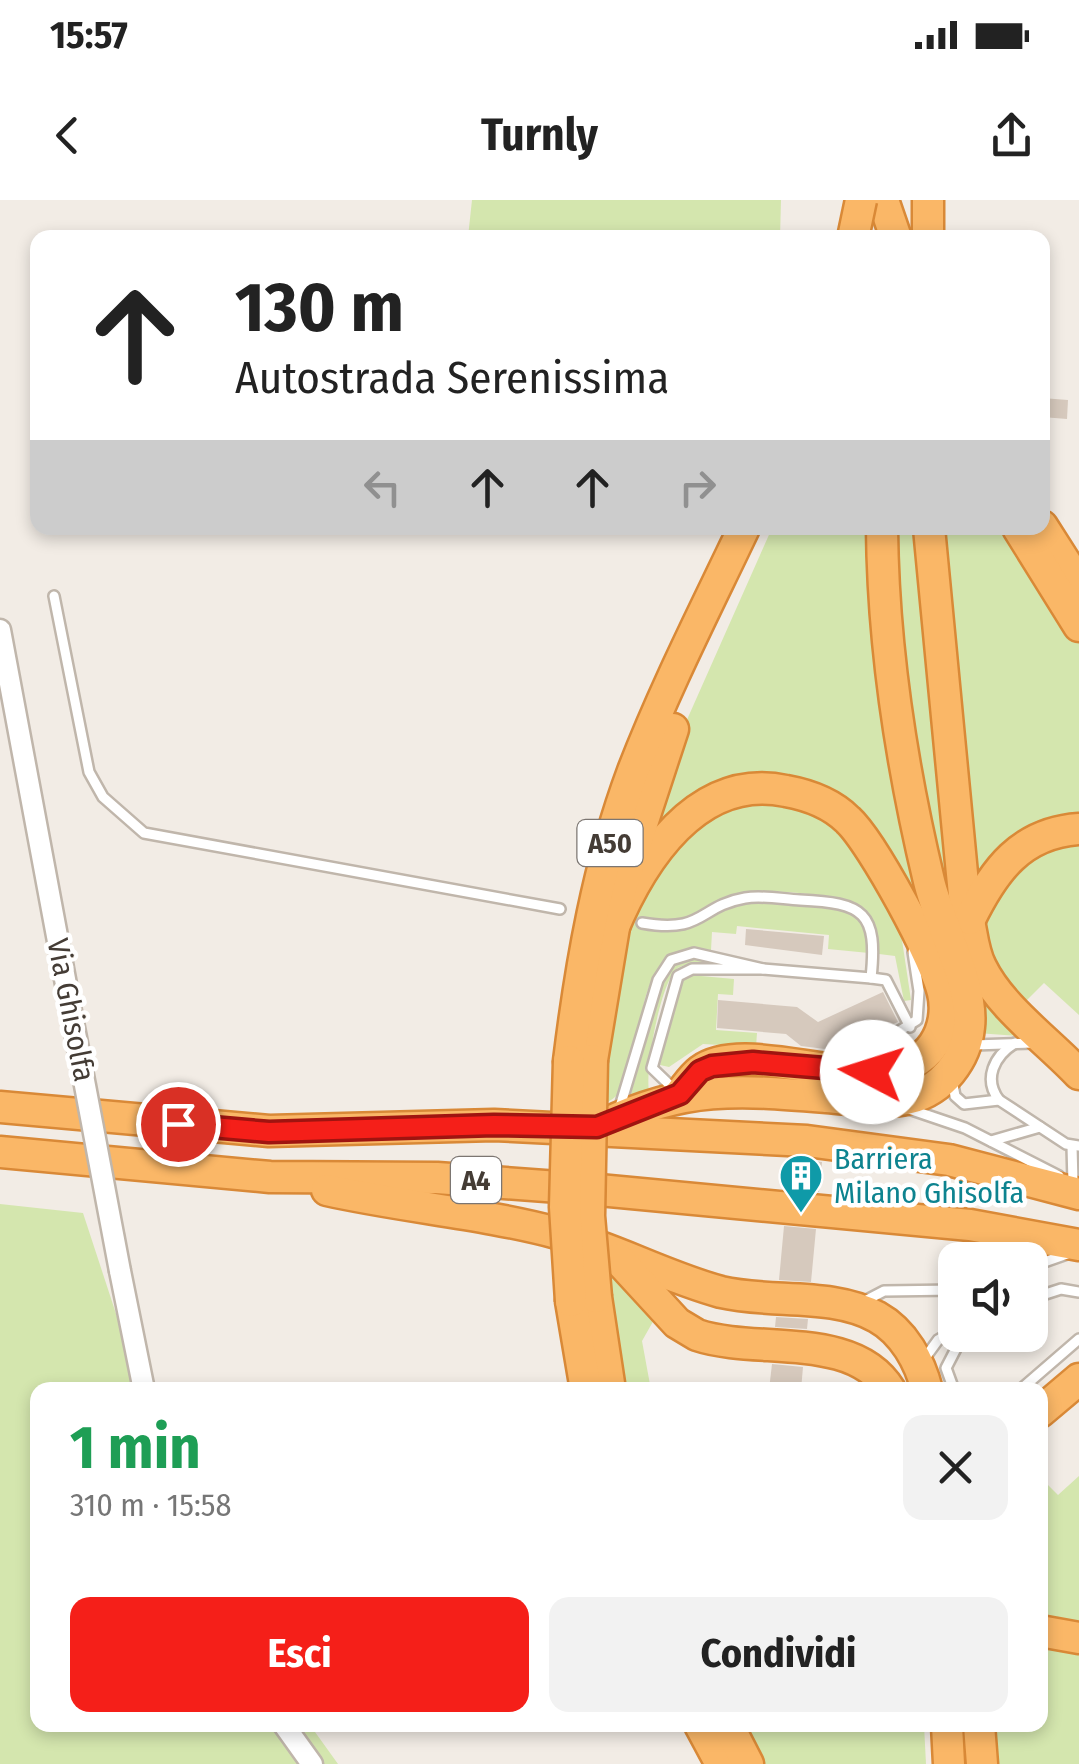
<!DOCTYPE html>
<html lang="it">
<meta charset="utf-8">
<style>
body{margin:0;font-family:"Fira Sans Condensed",sans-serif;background:#f2f2f2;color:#222;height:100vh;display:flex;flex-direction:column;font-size:38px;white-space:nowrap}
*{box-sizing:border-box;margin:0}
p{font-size:32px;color:#767676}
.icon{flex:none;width:55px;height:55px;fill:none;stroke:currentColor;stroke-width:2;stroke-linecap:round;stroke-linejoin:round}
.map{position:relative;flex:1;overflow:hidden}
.side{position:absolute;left:30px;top:1182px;width:1018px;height:350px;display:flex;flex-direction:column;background:#fff;border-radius:20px;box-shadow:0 5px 15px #0003}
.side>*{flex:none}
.top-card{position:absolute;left:30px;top:30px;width:1020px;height:305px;border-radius:20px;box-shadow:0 5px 15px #0003;background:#fff;color:#222;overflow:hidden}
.controls{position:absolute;left:938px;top:1042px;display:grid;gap:20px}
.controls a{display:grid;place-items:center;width:110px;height:110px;border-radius:20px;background:#fff;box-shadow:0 5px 15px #0003;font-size:50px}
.pin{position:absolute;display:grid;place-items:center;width:85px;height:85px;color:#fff;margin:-42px;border:5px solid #fff;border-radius:50%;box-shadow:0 2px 10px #0007}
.me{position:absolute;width:110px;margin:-55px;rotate:275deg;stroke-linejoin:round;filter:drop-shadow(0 0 8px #0008)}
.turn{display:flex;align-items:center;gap:35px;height:210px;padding:0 40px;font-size:45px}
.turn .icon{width:130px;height:130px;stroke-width:2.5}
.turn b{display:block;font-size:70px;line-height:85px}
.lanes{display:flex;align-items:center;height:95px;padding:0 40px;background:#0003;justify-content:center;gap:50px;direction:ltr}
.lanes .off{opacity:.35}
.round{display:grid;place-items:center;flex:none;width:105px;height:105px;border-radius:20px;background:#f2f2f2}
.summary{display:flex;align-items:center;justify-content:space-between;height:170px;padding:0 40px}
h1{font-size:60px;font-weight:700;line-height:75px;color:#1e9e55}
.button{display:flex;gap:20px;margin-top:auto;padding:20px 40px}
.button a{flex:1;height:115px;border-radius:20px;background:#f51f19;color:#fff;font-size:40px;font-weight:700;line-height:115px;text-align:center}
.button a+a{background:#f2f2f2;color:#222}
.status{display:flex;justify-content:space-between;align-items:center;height:70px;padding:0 50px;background:#fff;direction:ltr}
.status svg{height:28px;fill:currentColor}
header{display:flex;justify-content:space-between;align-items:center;height:130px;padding:0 40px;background:#fff;font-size:45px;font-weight:700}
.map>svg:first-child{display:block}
.green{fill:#d4e6ae}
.building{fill:#d6c9bd}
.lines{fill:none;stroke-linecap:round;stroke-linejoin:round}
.service-casing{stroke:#c0b6ab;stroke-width:14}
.tertiary-casing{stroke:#c0b6ab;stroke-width:25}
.motorway-casing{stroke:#d98937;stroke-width:35}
.service{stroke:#fff;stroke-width:9}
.tertiary{stroke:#fff;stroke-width:20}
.motorway{stroke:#fab767;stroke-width:30}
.tertiary-bridge-casing{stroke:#c0b6ab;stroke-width:25;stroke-linecap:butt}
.motorway-bridge-casing{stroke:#d98937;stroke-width:35;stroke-linecap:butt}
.tertiary-bridge{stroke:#fff;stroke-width:20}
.motorway-bridge{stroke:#fab767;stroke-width:30}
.route-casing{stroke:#9f1410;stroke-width:25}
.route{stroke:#f51f19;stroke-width:18}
.labels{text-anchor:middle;stroke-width:9;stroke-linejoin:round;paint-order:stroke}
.shield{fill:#fff;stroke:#7c7672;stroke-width:2.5}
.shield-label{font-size:28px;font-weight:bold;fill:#443c35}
.street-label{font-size:30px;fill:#443c35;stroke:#fff}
.culture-label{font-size:30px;fill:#0d838f;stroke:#fff;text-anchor:start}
</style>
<div class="status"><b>15:57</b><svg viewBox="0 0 49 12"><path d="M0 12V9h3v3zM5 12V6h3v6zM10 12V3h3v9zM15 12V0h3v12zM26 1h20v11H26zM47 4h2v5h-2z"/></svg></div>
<header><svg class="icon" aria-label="back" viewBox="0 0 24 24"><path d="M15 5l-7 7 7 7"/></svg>Turnly<svg class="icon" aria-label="share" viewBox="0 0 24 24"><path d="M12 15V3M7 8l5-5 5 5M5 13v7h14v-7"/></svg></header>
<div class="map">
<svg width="1079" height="1564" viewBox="0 0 1079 1564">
<rect width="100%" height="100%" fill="#f2ece5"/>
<!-- green -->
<g class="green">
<path d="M472 0H781L780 38 468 37Z"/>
<path d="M772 328H875L954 853 917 882 950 845 877 647 771 580 655 640 652 609 670 558Z"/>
<path d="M891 328H922L952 657 1018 836 977 833 908 514Z"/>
<path d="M936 328H1008L1079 441V621L981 679H972Z"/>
<path d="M789 599 845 630 893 714 902 740 911 800 904 801 895 756 879 754 868 712C845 695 782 689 753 693 705 700 703 728 641 719L640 728C697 737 698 712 744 703 765 698 845 700 859 716 869 726 868 740 869 753L828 749 829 735 737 726 736 734 712 732 711 750C609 742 663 884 603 904L606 805 638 691 714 609Z"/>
<path d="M1079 637V815L1044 783 1025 802C961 747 984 720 1019 657Z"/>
<path d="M689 759 708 760 710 765C700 765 687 762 678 768 660 781 645 870 649 891L629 900 667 772 676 763Z"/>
<path d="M690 775 734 779 733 795 718 794 716 830 757 833 756 847 703 844 669 867 660 865 680 782Z"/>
<path d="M0 1004 83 1013 141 1190H38V1525H310L338 1564H0Z"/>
<path d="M602 1066 613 1071 655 1118 642 1141 651 1190H618Z"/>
<path d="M1079 1276V1430L1040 1420V1277L1058 1295Z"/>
<path d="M1040 1437 1079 1445V1564H990L986 1525H1040Z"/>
<path d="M735 1525H924L926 1564H757Z"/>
</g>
<!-- building -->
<g class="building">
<path d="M1042 198 1068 200 1067 219 1042 217Z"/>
<path d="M746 729 824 736 822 755 745 745Z"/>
<path d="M883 792 898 822 833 850 801 846 786 834 717 828 718 800 797 807 818 822Z"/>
<path d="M790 959 822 962 819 992 788 989Z"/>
<path d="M784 1026 816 1029 811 1082 779 1080Z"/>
<path d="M776 1117 808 1119 807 1129 775 1127Z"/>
<path d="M772 1164 803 1167 801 1190H769Z"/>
</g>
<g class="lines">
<defs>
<g id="service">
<path d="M54 396 89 572 103 597 144 633 560 709"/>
<path d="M642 723C705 734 698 706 745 698 762 695 782 699 800 700 864 703 878 712 871 778L763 769"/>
<path d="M871 778 886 780 910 827"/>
<path d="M974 845 1033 843"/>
<path d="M858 865 870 849 917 820 919 791 913 752"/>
<path d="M952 879 955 896 964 904 999 900 1066 944 1079 946"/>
<path d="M999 900C983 879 994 856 1015 843"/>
<path d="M909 909 965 928 1059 976"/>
<path d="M619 910 658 780 671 760 694 753 763 769H692L678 776 652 868 677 892"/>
<path d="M991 941 1040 927"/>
<path d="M1072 946 1073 983"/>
<path d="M1030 1067 1070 1053"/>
<path d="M1030 1067 1041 1095"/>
<path d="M1030 1099 1061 1089 1079 1092"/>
<path d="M861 1103 884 1091 955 1090"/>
<path d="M922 1162 938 1140 955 1130"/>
<path d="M954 1190 946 1168 963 1135"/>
<path d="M1020 1190 1079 1139"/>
</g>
<g id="tertiary">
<path d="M0 430 73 822"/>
<path d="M120 1071 144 1190"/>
<path d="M284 1525 312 1564"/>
</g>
<g id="motorway">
<path d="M883 0 896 38"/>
<path d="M928 38V0"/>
<path d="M1042 326 1079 384"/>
<path d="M929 328 965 705C972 725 971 748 981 767 1001 808 1048 841 1079 874"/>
<path d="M1018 328 1079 426"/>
<path d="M970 719C994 670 1021 633 1079 629"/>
<path d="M612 731C641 661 697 572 786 591 808 595 832 604 848 620 872 642 936 760 943 793 947 810 944 829 934 844 889 911 753 832 700 871 692 877 686 887 680 894"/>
<path d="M592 860 620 691 673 529"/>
<path d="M569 861C581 763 598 665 633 571 665 488 706 408 744 328"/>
<path d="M0 907 269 931 494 925 807 941 949 960 1079 994"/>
<path d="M605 924C685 885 740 890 827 897 854 899 883 905 910 898 942 890 966 860 969 827 974 785 939 724 929 681 902 568 883 444 882 328"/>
<path d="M0 952 270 977 437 978 599 990 970 1025 1079 1045"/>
<path d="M327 990C403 1007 482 1013 557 1033 614 1048 665 1077 721 1092 772 1104 831 1092 877 1117 904 1132 920 1162 927 1190"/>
<path d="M618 1059 677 1123 697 1135C756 1155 853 1130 890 1190"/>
<path d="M596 1097 610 1190"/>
<path d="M571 1101 586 1190"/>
<path d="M1040 1212 1079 1179"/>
<path d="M1040 1431 1079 1438"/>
<path d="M700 1525 721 1564"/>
<path d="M728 1525 748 1564"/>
<path d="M947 1525 949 1564"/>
<path d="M979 1525 982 1564"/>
</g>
</defs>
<!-- service casing -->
<use href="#service" class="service-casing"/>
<!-- tertiary casing -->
<use href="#tertiary" class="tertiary-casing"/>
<!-- motorway casing -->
<use href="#motorway" class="motorway-casing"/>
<!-- service -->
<use href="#service" class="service"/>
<!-- tertiary -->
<use href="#tertiary" class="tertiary"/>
<!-- motorway -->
<use href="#motorway" class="motorway"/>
<defs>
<path id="tertiary-bridge" d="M73 822 120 1071"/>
<g id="motorway-bridge">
<path d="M853 38 861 0"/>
<path d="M592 860 589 1016 596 1097"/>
<path d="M569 861 565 1007 571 1101"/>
</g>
</defs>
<!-- tertiary-bridge casing -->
<use href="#tertiary-bridge" class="tertiary-bridge-casing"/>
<!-- motorway-bridge casing -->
<use href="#motorway-bridge" class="motorway-bridge-casing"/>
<!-- tertiary-bridge -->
<use href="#tertiary-bridge" class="tertiary-bridge"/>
<!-- motorway-bridge -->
<use href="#motorway-bridge" class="motorway-bridge"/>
</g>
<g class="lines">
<defs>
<path id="route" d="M178 924 269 932 494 925 597 927 680 894 700 871 712 866 753 862 872 872"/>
</defs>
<!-- route casing -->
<use href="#route" class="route-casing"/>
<!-- route -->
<use href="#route" class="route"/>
</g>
<!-- icons -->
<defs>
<symbol id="building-pin" viewBox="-11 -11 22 30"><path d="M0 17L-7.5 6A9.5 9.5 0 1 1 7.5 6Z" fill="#0f9aa8" stroke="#fff"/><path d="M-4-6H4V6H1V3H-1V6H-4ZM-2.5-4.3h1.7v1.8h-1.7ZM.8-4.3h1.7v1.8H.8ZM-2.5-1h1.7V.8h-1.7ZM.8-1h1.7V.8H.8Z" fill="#fff"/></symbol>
</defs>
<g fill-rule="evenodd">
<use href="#building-pin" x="776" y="951" width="50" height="68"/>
</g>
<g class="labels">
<!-- shield labels -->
<g class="shield">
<rect x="577.5" y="620" width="65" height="46" rx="8"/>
<rect x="451" y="957" width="50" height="46" rx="8"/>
</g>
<g class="shield-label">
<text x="610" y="653">A50</text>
<text x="476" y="990">A4</text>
</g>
<!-- street labels -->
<g class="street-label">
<text transform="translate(71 810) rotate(79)" y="10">Via Ghisolfa</text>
</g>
<!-- culture labels -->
<g class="culture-label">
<text x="834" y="969">Barriera<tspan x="834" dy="34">Milano Ghisolfa</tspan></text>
</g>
</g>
</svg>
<div class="controls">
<a><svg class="icon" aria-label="sound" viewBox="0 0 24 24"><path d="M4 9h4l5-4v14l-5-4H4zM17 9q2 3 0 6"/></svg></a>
</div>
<div class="pin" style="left:178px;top:924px;background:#d93025"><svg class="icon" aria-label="arrive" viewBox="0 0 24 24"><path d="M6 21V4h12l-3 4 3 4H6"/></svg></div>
<svg class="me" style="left:872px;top:872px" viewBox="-20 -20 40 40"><circle r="19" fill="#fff"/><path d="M0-13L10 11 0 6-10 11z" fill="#f51f19"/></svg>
<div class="top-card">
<div class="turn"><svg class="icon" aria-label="ahead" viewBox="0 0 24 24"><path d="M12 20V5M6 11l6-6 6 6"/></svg><div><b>130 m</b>Autostrada Serenissima</div></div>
<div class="lanes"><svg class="icon off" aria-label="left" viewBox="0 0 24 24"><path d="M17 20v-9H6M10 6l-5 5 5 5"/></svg><svg class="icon" aria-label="ahead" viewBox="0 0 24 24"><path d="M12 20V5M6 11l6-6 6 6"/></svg><svg class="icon" aria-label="ahead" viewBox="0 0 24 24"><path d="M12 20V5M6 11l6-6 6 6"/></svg><svg class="icon off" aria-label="right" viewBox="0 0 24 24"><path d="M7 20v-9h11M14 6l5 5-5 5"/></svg></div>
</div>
<section class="side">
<div class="summary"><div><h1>1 min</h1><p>310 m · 15:58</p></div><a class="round"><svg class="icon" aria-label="close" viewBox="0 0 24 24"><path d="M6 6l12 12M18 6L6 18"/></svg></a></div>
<div class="button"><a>Esci</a><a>Condividi</a></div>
</section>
</div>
